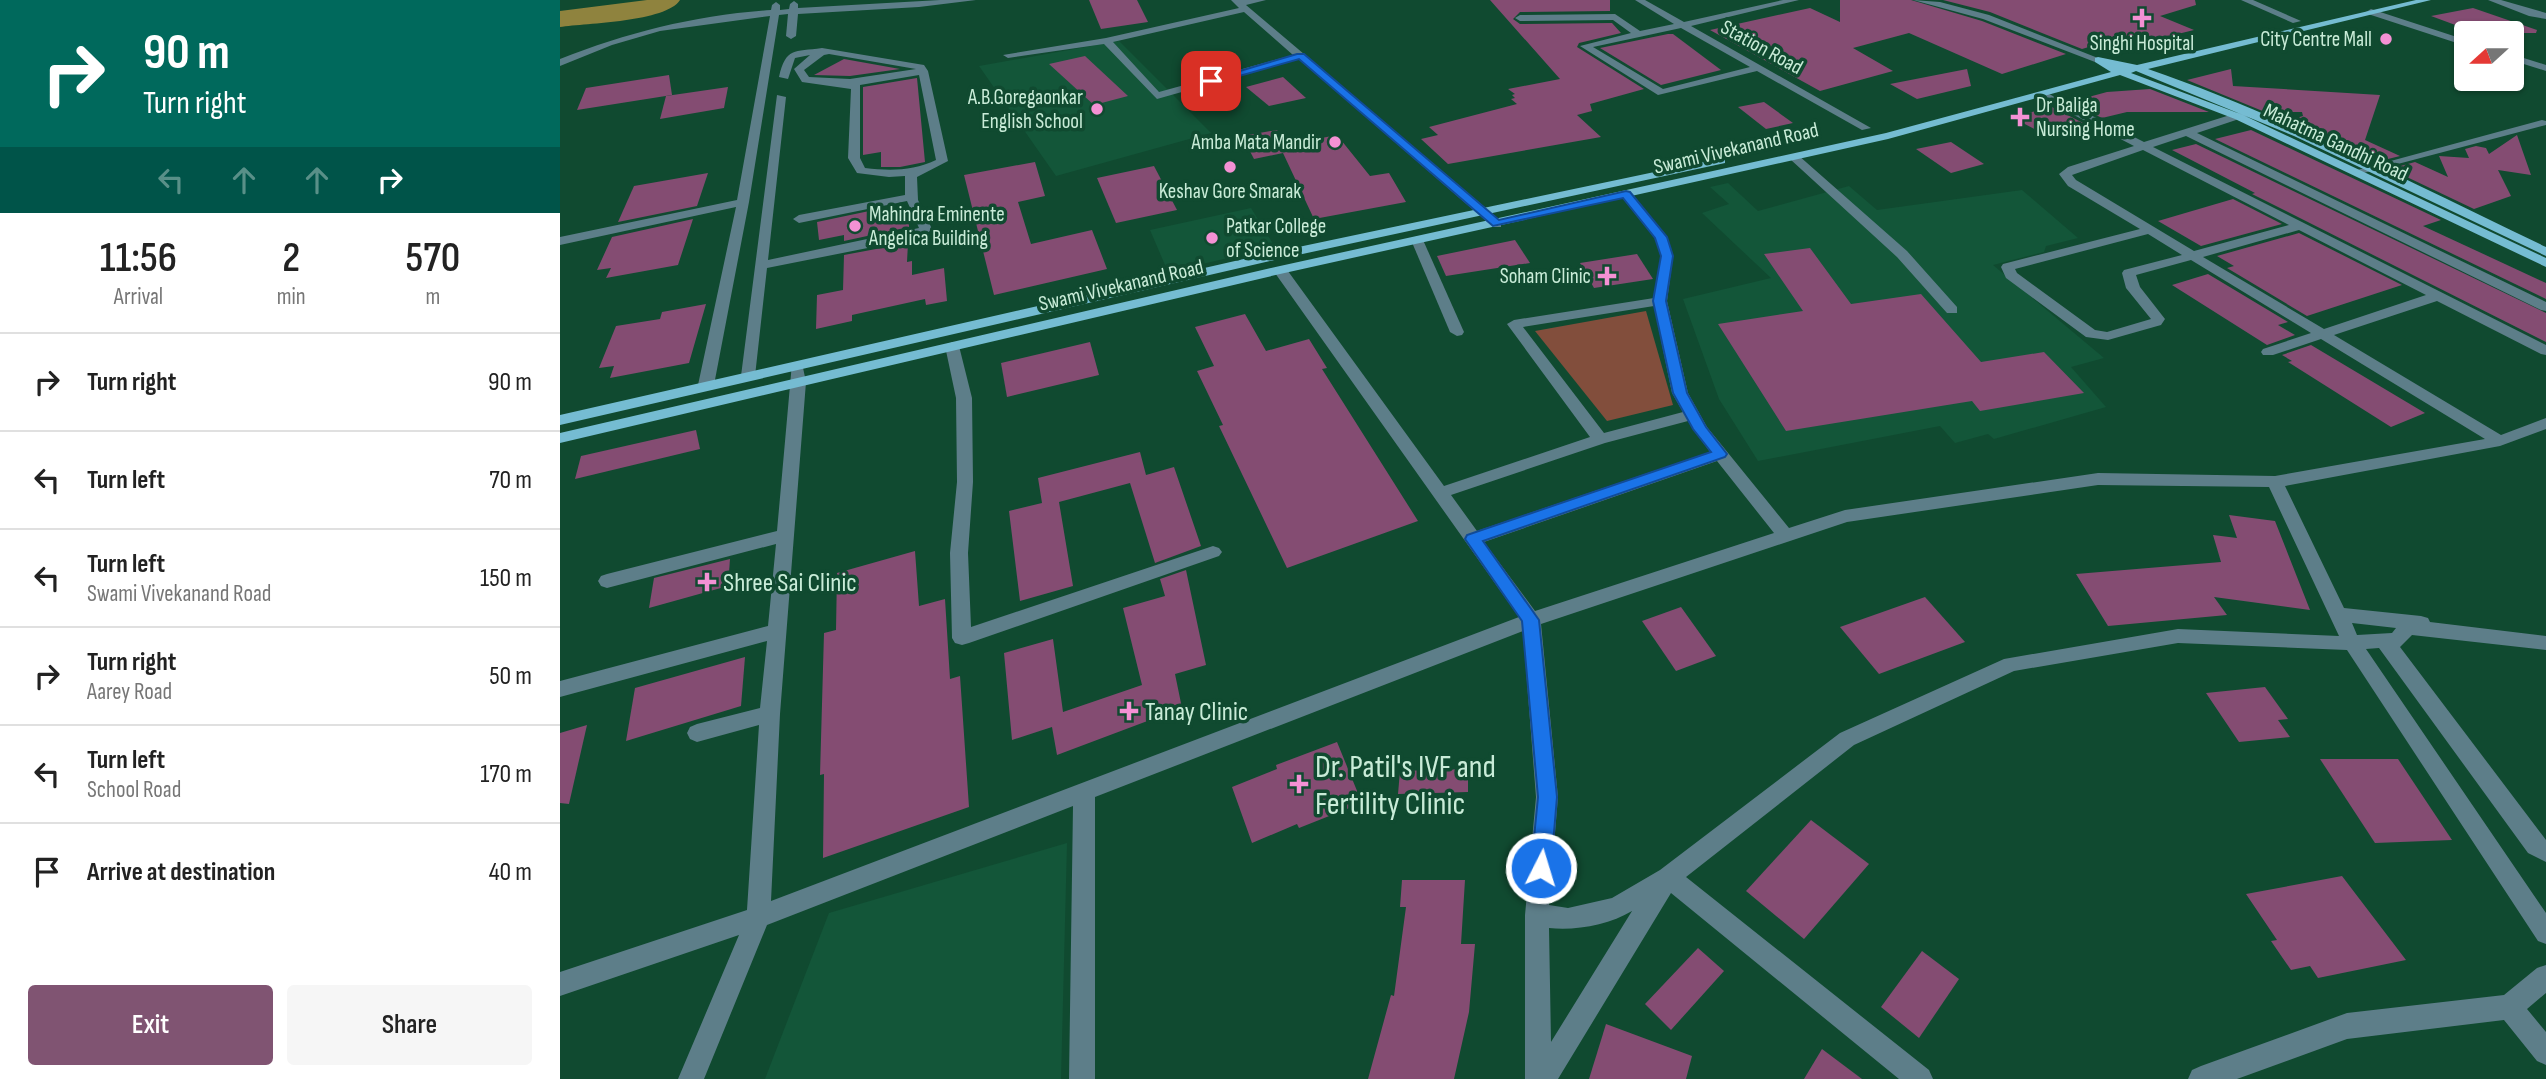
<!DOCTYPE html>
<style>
body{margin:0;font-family:"Sofia Sans Condensed",sans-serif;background:#f6f6f6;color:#222;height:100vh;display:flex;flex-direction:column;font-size:26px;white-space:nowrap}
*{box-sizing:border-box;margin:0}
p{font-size:23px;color:#767676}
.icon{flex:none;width:38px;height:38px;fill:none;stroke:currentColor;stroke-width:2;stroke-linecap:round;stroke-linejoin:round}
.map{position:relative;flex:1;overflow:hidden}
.details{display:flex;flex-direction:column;background:#fff;width:560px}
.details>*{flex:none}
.guide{background:#00695c;color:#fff;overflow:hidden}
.needle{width:46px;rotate:249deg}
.tools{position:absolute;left:1894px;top:21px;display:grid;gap:14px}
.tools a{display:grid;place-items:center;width:70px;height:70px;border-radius:7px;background:#fff;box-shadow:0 2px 5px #0004;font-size:35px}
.pin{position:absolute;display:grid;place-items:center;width:60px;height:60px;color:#fff;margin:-30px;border-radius:14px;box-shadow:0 4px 10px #0006}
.me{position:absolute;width:77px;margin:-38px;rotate:5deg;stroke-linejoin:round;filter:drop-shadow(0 0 5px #0008)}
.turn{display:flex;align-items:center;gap:24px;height:147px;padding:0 28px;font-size:32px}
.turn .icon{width:91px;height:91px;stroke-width:2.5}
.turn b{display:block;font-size:49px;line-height:60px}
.lanes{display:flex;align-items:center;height:66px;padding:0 28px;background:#0003;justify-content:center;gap:35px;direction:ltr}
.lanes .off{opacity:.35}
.eta{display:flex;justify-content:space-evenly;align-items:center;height:119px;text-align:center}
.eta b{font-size:42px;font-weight:600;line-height:49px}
.button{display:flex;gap:14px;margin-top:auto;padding:14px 28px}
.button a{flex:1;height:80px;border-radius:7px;background:#805472;color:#fff;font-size:28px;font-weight:600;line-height:80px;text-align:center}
.button a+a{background:#f6f6f6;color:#222}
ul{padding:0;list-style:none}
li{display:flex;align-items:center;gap:21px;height:98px;padding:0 28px;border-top:2px solid #e0e0e0}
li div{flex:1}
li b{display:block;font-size:26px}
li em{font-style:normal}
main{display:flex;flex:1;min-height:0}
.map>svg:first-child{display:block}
.built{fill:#135639}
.green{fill:#824e3c}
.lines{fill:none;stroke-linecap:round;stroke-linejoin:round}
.river{fill:#8f833e;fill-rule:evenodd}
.building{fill:#844c72}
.minor{fill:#5d7e89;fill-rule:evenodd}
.major{fill:#75bcd2;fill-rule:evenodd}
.route{fill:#1a73e8;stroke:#114b97;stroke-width:2}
.poi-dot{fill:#f491d4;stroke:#104a30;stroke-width:2.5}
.labels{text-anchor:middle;stroke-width:7;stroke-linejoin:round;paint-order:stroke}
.far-poi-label{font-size:21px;fill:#c9ecd8;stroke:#104a30;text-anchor:end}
.far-street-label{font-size:21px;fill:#c9ecd8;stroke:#104a30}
.poi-label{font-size:26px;fill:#c9ecd8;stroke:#104a30;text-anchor:start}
.near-poi-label{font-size:32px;fill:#c9ecd8;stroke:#104a30;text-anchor:start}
</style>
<main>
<section class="details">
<div class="guide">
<div class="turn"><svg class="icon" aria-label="right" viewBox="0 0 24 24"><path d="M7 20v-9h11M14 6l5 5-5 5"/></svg><div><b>90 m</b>Turn right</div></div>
<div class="lanes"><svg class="icon off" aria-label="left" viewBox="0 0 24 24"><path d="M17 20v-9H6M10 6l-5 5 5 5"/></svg><svg class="icon off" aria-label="ahead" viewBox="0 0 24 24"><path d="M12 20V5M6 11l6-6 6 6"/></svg><svg class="icon off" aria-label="ahead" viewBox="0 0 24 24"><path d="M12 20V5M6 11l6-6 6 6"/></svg><svg class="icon" aria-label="right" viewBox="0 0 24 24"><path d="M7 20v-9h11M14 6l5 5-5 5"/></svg></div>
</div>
<div class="eta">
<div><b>11:56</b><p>Arrival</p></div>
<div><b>2</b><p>min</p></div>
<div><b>570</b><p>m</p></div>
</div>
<ul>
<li><svg class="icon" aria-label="right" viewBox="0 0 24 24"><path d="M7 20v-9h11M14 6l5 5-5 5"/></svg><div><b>Turn right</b></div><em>90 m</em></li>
<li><svg class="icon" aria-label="left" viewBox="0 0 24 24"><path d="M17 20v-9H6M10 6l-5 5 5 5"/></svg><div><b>Turn left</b></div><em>70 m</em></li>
<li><svg class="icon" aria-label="left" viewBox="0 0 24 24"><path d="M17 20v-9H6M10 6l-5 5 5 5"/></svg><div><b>Turn left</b><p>Swami Vivekanand Road</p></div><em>150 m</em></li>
<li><svg class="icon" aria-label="right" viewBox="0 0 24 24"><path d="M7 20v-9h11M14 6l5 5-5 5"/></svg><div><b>Turn right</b><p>Aarey Road</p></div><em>50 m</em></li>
<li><svg class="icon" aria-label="left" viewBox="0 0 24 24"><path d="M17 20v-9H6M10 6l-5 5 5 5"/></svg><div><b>Turn left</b><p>School Road</p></div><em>170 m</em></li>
<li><svg class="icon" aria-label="arrive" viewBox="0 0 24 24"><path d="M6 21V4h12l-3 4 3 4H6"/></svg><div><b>Arrive at destination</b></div><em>40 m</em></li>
</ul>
<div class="button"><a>Exit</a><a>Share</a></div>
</section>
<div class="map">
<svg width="1986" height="1079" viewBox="0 0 1986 1079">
<rect width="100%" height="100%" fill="#104a30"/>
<!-- built -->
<g class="built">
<path d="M559 41 651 133 496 176 419 66Z"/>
<path d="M1168 183 1198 211 1289 186 1317 210 1462 190 1518 238 1486 246 1484 252 1433 265 1544 358 1511 367 1546 407 1434 439 1428 434 1395 443 1380 426 1198 461 1159 399 1123 299 1211 278 1142 213 1169 204 1150 187Z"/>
<path d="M691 208 715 247 608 272 590 230Z"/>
<path d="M507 843 501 1079H205L269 913Z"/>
</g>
<!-- green -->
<path class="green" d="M1086 311 1113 405 1047 421 975 331Z"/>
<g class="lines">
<!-- river -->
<path class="river" d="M120 0C106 22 27 23 0 27V11L87 0Z"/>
</g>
<!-- building -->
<g class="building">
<path d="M529 0H577L588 22 541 29Z"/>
<path d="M930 0H1050V11L960 12 953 19 960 24 1052 23 1061 33 1019 43 1017 47 1084 89 1030 104 1032 111 1017 115 1041 137 888 164 861 139 878 135 869 127 957 104 951 99 955 98 952 95 955 94 948 89 1000 79Z"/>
<path d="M1280 0H1351L1422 21 1506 54 1442 74 1349 33 1293 48 1333 71 1260 91 1150 30 1250 8 1280 22Z"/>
<path d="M1383 0H1635L1636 5 1600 16 1634 30 1553 50 1539 44 1522 49 1430 12Z"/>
<path d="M1913 8 1977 30 1976 33H1917L1871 16Z"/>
<path d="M1108 34H1113L1161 70 1101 85 1040 48Z"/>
<path d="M525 56 568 96 534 105 489 64Z"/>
<path d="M284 59 340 69 290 76 254 75Z"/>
<path d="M1407 69 1411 86 1357 99 1330 84Z"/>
<path d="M1671 69 1673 86 1820 95 1805 140 1840 156 1816 162 1726 121 1743 116 1742 112H1705L1627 80Z"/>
<path d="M109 75 112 95 17 110 26 88Z"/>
<path d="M723 77 746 98 709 106 686 87Z"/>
<path d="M357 78 365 162 340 167H321V152L303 155V87Z"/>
<path d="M168 87 164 108 100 119 106 96Z"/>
<path d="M1590 89 1649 112H1567L1542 118 1510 102 1547 92Z"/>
<path d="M1204 102 1233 123 1206 129 1178 107Z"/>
<path d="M1492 107 1523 123 1482 133 1451 117Z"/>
<path d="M717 130 726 145 777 135 810 176 829 173 846 202 754 219 723 153 694 159 682 136Z"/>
<path d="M1691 130 1881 220 1863 226 1986 283V299L1655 139Z"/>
<path d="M1957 135 1971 175 1938 170 1951 196 1914 209 1830 169 1855 162 1888 177 1879 156 1909 158 1905 149 1916 146 1926 148 1929 154Z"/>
<path d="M1391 142 1424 164 1391 173 1356 149Z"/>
<path d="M1636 144 1986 313V342L1692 194 1695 193 1612 150Z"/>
<path d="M475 162 485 196 458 202 471 244 532 230 547 269 434 295 404 175Z"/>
<path d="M594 166 617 210 556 223 537 178Z"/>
<path d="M148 173 137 206 58 222 74 186Z"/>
<path d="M1673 199 1722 224 1641 246 1598 221Z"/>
<path d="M333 206 349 212V227L284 241V235L259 240 257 222Z"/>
<path d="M133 219 118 265 46 278 51 268 37 270 52 237Z"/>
<path d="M1739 233 1842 285 1747 316 1667 268 1674 266 1657 256Z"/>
<path d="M955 240 970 263 886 276 877 256Z"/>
<path d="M348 243 347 262 352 261V275L384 268 387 301 366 305 365 299 292 315V321L256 329 257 295 283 290 284 255Z"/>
<path d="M1250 248 1291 304 1361 294 1421 362 1484 352 1524 393 1420 411 1412 401 1226 431 1158 324 1243 311 1204 254Z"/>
<path d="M1077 254 1093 279 1034 288 1020 263Z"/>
<path d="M1648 274 1728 322 1718 325 1735 335 1707 345 1612 285Z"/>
<path d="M146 304 129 363 50 378 54 366 39 368 56 326 100 319 102 312Z"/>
<path d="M685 314 706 351 749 339 767 368 762 369 858 521 727 568 659 426 663 425 637 371 654 366 635 327Z"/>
<path d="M530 342 539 375 447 397 441 363Z"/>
<path d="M1751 345 1865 413 1831 427 1728 362 1732 361 1722 355Z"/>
<path d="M136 430 140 449 15 479 21 456Z"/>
<path d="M580 452 586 475 614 467 641 546 595 563 570 483 499 502 513 586 460 601 449 511 482 503 478 478Z"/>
<path d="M1669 515 1715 521 1750 610 1654 597 1667 615 1548 626 1516 574 1661 562 1653 535 1677 538Z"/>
<path d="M355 551 359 606 385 599 390 679 400 676 409 807 263 858 264 774 260 775 264 633 276 630 277 573Z"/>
<path d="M170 559 168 586 89 608 94 578Z"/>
<path d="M626 570 646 665 615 674 622 708 497 755 492 727 452 740 444 653 493 639 503 712 582 685 563 608 605 596 600 579Z"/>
<path d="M1365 597 1405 642 1319 674 1280 627Z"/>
<path d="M1121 607 1156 656 1116 671 1082 621Z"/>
<path d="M185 657 181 706 66 741 75 688Z"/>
<path d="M1705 687 1728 719 1718 720 1730 737 1679 742 1646 693Z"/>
<path d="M27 725 9 804 0 803V733Z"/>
<path d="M777 742 802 803 739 828 737 824 692 843 672 787 717 769 716 765Z"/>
<path d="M1760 759H1838L1892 840 1815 843Z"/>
<path d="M908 769V792L838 794 840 771Z"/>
<path d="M1251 820 1309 864 1244 939 1186 891Z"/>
<path d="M1782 876 1846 960 1758 978 1750 966 1731 970 1711 941 1717 940 1686 894Z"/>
<path d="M842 880H905L901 944H915L909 1012 894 1079H808L831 995 834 996 846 907H840Z"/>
<path d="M1138 948 1164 971 1111 1030 1085 1004Z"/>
<path d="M1362 951 1399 979 1359 1038 1321 1007Z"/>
<path d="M1046 1024 1132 1056 1126 1079H1029Z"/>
<path d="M1262 1049 1302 1079H1244Z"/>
</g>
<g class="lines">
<!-- minor -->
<g class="minor">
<path d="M380 0H416L359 7 238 14 236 36 231 39 226 36 228 14 219 15 189 202 154 385 146 390 141 388 138 385 176 207 0 245V237L177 200 210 16 100 31 52 45 0 66V59C68 32 137 15 211 10L212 5 216 2 220 5V10L229 9 230 4 234 1 238 4V8Z"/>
<path d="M671 0H706L686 5 941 221V227H933L739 59 597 99 544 44 448 58 443 55 546 38 679 8ZM684 12 733 55 599 92 553 42Z"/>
<path d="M1075 0H1085L1124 22 1223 0H1239L1131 26 1311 128 1302 130 1197 71 1098 95 1020 46 1071 33 1053 20 960 21 955 18 960 15 1055 14 1080 31 1114 24ZM1121 28 1190 67 1103 89 1033 47Z"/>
<path d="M1353 0 1380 2 1429 15 1543 60 1535 62 1423 19Z"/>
<path d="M1681 0H1693L1741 21 1733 23Z"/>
<path d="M1928 0H1941L1986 13V19L1969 16Z"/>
<path d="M1811 9 1906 40V46L1808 14 1806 12Z"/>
<path d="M262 48 364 65 368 71 388 161 357 177 358 200 372 229 363 237 207 268 195 376 188 380 181 376 217 95 226 97 208 260 359 228 347 201 239 223 233 219 239 215 345 195V176L329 177 297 173 288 158 291 89 242 82 234 69 250 55 235 58 228 79 219 77C226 47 234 52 262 48ZM269 54 356 69 290 79 249 77 244 70 264 55ZM359 75 376 160C353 171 330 171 305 168L300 158V85Z"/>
<path d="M1951 54 1986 65V71L1951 60Z"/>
<path d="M1477 92H1485L1584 142 1686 110H1694V114L1637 133 1986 302V311L1981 310 1626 136 1593 147 1986 345V355L1981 354 1877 301 1774 335 1941 435 1986 418V429L1940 446 1725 486 1784 608 1861 616 1868 618 1870 622 1986 636V650L1852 635 1840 647 1986 840V862L1968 853 1819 648 1806 649 1986 913V944L1978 941 1787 650 1618 643 1454 671 1294 745 1126 877 1369 1070 1373 1079H1339L1111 893 998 1079H965V915L976 797 963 631 535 797V1079H509L513 806 207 925 144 1079H118L179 935 0 996V972L187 910 199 725 137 742 130 739 127 733 130 727 137 724 200 708 207 641 0 697V681L208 626 216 544 47 588 41 586 38 581 41 576 47 574 217 531 232 363H242L246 382 220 714 211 901 959 617 715 273V267H725L884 486 1030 437 947 324 954 320 1094 298 1101 256 1095 238 1060 195 1066 191 1070 192 1107 237 1113 256 1107 301 1128 393 1147 427 1229 528 1285 510 1538 473 1715 476 1925 439 1761 339 1713 355H1703L1701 352 1703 349 1751 333 1631 260 1576 275 1580 287 1605 319 1601 325 1548 340 1526 337 1446 278 1441 267 1443 264 1580 229 1508 186 1499 174 1508 167 1574 146 1477 96ZM1583 150 1729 225 1634 251 1516 180 1512 175ZM1739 230 1866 295 1764 329 1643 257ZM1588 234 1622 255 1564 270 1562 273 1566 288 1591 319 1547 332 1535 330 1457 273 1455 269ZM1094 306 1112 393 1123 412 1044 433 963 327ZM1128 421 1150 452 917 531 891 495 1045 443ZM1157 461 1214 533 975 611 924 542ZM1538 485 1709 487 1779 636 1618 629 1444 659 1280 733 1100 870 1052 898 1008 908 989 905 998 797 981 624 1287 522ZM1792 623 1836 628 1832 633 1797 635ZM1072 911 991 1042 989 928C1015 931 1049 925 1072 911Z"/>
<path d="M1982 120 1986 121V125L1796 175 1790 172Z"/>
<path d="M1230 155H1238L1347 251 1397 307V313H1387L1337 257 1230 159Z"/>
<path d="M857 236 863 240 904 332 902 335 897 336 890 332 851 240Z"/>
<path d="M392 342 399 346 412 398 413 482 408 553 411 627 653 546 659 548 662 552 659 556 409 643 402 645 395 643 392 638 390 553 397 482 396 398 385 346Z"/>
<path d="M1986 965V993L1967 1009 1986 1032V1065L1977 1061 1944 1020 1787 1039 1677 1079H1628L1632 1070 1641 1066 1787 1013 1944 995 1977 968Z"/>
</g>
<!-- major -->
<g class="major">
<path d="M1856 0H1871L1588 69C1725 116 1855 185 1986 247V256L1734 136 1576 71 1571 73 1683 115 1986 258V267L1675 119 1560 75 1328 139 720 274 0 443V433L720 266 1326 133 1551 72 1535 62V58L1538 57 1577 65Z"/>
<path d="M1161 158 1165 159V163L710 261 0 425V415L710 253Z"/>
</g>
</g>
<!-- route -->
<path class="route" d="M737 54H744L939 220 1066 191 1070 192 1107 237 1113 256 1106 301 1127 393 1146 427 1167 454 1165 457 923 541 979 620 997 797 991 868 988 875 981 877 974 875 971 868 978 797 962 621 905 539 907 535 1151 452 1133 429 1113 393 1093 301 1101 256 1095 238 1063 198 933 226 739 59 651 84 646 81Z"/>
<!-- markers -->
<g class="poi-dot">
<path d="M1578.5 7.5h7v7h7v7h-7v7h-7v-7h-7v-7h7z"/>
<circle cx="1826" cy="39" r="7"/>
<circle cx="537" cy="109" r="7"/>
<path d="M1456.5 106.5h7v7h7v7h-7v7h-7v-7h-7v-7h7z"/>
<circle cx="775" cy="142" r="7"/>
<circle cx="670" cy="167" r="7"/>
<circle cx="295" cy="226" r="7"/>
<circle cx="652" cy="238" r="7"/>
<path d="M1043.5 265.5h7v7h7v7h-7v7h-7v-7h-7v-7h7z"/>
<path d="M143.5 571.5h7v7h7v7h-7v7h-7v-7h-7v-7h7z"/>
<path d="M565.5 700.5h7v7h7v7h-7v7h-7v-7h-7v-7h7z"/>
<path d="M735.5 773.5h7v7h7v7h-7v7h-7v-7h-7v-7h7z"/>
</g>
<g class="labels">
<!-- far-poi labels -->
<g class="far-poi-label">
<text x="1812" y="46">City Centre Mall</text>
<text x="1582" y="50" text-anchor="middle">Singhi Hospital</text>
<text x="523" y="104">A.B.Goregaonkar<tspan x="523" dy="24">English School</tspan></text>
<text x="1476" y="112" text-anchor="start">Dr Baliga<tspan x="1476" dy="24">Nursing Home</tspan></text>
<text x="761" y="149">Amba Mata Mandir</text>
<text x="670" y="198" text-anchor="middle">Keshav Gore Smarak</text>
<text x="309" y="221" text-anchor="start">Mahindra Eminente<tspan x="309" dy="24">Angelica Building</tspan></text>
<text x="666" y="233" text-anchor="start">Patkar College<tspan x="666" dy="24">of Science</tspan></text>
<text x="1031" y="283">Soham Clinic</text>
</g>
<!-- far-street labels -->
<g class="far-street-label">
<text transform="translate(1202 47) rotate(29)" y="7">Station Road</text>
<text transform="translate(1776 142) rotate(25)" y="7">Mahatma Gandhi Road</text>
<text transform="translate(1176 148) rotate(-13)" y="7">Swami Vivekanand Road</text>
<text transform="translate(561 285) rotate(-13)" y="7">Swami Vivekanand Road</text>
</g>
<!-- poi labels -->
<g class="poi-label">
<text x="163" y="591">Shree Sai Clinic</text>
<text x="585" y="720">Tanay Clinic</text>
</g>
<!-- near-poi labels -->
<g class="near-poi-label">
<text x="755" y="777">Dr. Patil's IVF and<tspan x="755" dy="37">Fertility Clinic</tspan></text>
</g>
</g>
</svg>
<div class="tools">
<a><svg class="needle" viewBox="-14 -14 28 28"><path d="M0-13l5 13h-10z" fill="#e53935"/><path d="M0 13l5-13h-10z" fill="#767676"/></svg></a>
</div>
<div class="pin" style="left:651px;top:81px;background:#d93025"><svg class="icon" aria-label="arrive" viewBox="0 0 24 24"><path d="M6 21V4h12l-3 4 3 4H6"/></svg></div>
<svg class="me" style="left:981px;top:868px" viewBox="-20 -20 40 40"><circle r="17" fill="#1a73e8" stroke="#fff" stroke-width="3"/><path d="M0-11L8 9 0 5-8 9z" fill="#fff"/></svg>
</div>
</main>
